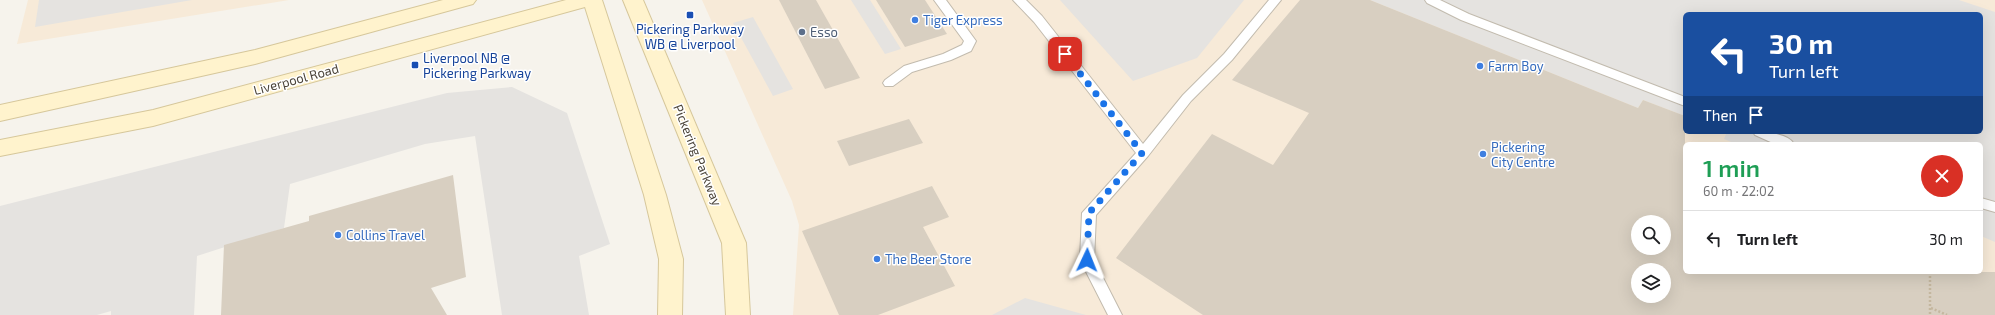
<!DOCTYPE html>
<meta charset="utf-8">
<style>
body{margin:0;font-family:"Exo 2",sans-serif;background:#f2f2f2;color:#202124;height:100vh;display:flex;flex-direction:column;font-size:15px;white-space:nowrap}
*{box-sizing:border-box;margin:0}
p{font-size:13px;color:#757577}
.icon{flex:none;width:22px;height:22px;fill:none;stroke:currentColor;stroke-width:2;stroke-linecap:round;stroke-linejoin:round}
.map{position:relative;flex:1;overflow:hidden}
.side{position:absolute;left:1683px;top:142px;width:300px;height:132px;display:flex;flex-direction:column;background:#fff;border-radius:6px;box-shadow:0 4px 16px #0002}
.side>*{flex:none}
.hud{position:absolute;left:1683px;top:12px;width:300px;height:122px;border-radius:6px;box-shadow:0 4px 16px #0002;background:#1a4fa0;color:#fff;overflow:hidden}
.tools{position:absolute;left:1631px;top:215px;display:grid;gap:8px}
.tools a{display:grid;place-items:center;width:40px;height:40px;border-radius:50%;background:#fff;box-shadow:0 4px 16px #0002;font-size:20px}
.pin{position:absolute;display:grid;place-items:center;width:34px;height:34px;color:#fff;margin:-17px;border-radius:8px;box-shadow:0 2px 6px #0006}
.me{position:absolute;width:44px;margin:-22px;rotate:2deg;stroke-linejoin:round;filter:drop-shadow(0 0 3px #0008)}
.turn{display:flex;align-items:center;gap:14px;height:84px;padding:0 20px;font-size:18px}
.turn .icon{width:52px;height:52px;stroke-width:2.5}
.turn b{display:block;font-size:28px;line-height:34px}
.then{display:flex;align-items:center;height:38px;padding:0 20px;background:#0003;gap:8px;font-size:15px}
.round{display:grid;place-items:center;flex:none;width:42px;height:42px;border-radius:21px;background:#f2f2f2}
.summary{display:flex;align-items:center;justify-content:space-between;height:68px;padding:0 20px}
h1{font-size:24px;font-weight:600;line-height:30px;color:#1e9e55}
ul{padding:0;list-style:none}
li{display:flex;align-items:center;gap:12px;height:56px;padding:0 20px;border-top:1px solid #e0e0e0}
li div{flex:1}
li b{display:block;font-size:15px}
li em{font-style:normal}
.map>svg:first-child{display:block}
.commercial{fill:#f7ead8;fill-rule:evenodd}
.parking{fill:#e5e3e0}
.building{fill:#d8cfc1;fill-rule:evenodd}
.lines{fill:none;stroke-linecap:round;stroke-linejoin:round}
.lane-casing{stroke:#c2bbae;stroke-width:2}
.secondary-casing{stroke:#d6c79b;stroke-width:2}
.path{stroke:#c4b79f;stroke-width:2.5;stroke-dasharray:2 2;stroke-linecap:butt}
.lane{fill:#fff;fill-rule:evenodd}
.secondary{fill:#fff3cd;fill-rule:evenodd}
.route{stroke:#1a73e8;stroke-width:7;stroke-dasharray:0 12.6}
.transit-dot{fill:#1a4fb4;stroke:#fff;stroke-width:1.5}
.shop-dot{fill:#3f7fe0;stroke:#fff;stroke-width:1.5}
.service-dot{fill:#5c6f8a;stroke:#fff;stroke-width:1.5}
.labels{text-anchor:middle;stroke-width:3;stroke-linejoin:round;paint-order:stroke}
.shop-label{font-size:13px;fill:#366cbe;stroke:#fff;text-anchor:start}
.transit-label{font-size:13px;fill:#164399;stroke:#fff}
.service-label{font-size:13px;fill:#4e5e75;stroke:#fff;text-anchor:start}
.street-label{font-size:13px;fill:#4b4439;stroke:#fff}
</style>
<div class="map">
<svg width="1995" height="315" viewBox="0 0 1995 315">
<rect width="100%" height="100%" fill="#f6f3ec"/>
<!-- commercial -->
<g class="commercial">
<path d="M28 0H289L17 44Z"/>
<path d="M702 0H1995V315H793L799 225 792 201ZM1685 14H1981V132H1685ZM1685 144H1981V272H1685ZM1638 222H1664V248H1638ZM1638 270H1664V296H1638Z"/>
</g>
<!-- parking -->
<g class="parking">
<path d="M39 0H192L35 27Z"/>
<path d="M851 0H870L901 49 885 54Z"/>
<path d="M1060 0H1244L1197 58 1133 81Z"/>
<path d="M1370 0H1959L1995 12V242L1981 236V144H1736L1724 139 1727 132H1981V14H1685V116L1643 100 1638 108Z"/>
<path d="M753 17 793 89 773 96 733 23Z"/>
<path d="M512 87 567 113 610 244 579 256 589 315H502L475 136 425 144 290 184 284 228 197 256 194 315H111V311L97 315H0V206L447 93Z"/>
<path d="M1025 298 1086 315H992Z"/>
</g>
<!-- building -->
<g class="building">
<path d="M779 0H816L860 78 825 89Z"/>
<path d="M876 0H925L947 34 905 47Z"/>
<path d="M1300 0H1370L1638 108 1643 100 1685 116V272H1995V315H1203L1116 258 1212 134 1273 165 1309 113 1232 80ZM1638 222H1664V248H1638ZM1638 270H1664V296H1638Z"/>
<path d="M909 119 923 143 849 166 837 141Z"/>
<path d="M453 175 466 277 431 288 447 315H221L224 245 309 221V216Z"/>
<path d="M932 186 949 217 923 227 955 286 878 315H839L802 231Z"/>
</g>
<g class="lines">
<defs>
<g id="lane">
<path d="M934 0H946L976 41 971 51 951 60 912 72 893 86H885L883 83 885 80 904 66 943 54 962 45 964 41Z"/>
<path d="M1013 0H1026L1042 16 1143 144 1183 95 1224 54 1269 0H1281L1232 60 1191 101 1148 156 1096 215 1094 260 1122 315H1108L1080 260 1082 213 1136 153 1034 22Z"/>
<path d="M1425 0H1440L1469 14 1685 97V106L1461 20 1427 3Z"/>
<path d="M1753 132C1764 132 1788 133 1794 144H1775L1755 135Z"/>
<path d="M1981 198 1995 202V212L1981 208Z"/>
</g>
<g id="secondary">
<path d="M443 0H476L473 4 255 64 0 121V105L255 50Z"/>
<path d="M566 0H602L666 195 683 259 682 315H658L659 259 644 195 585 7 153 126 0 156V140L153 110Z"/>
<path d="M623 0H643L746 243 750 315H726L722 243Z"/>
</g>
</defs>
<!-- lane casing -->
<use href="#lane" class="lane-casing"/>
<!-- secondary casing -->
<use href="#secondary" class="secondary-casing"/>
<!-- path -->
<g class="path">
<path d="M1930 272V315"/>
<path d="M1931 308 1947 315"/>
</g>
<!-- lane -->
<use href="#lane" class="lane"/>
<!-- secondary -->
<use href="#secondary" class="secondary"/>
</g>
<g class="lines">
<!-- route -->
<path class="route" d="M1065 54 1142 153 1089 213 1087 260"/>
</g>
<!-- markers -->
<g class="transit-dot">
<rect x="686" y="11" width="8" height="8" rx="2"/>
<rect x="411" y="61" width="8" height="8" rx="2"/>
</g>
<g class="shop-dot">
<circle cx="915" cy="20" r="4"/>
<circle cx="1480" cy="66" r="4"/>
<circle cx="1483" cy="154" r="4"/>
<circle cx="338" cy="235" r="4"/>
<circle cx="877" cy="259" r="4"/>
</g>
<circle class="service-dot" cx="802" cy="32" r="4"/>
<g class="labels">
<!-- shop labels -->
<g class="shop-label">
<text x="923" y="25">Tiger Express</text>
<text x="1488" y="71">Farm Boy</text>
<text x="1491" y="152">Pickering<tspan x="1491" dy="15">City Centre</tspan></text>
<text x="346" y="240">Collins Travel</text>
<text x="885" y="264">The Beer Store</text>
</g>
<!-- transit labels -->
<g class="transit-label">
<text x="690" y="34">Pickering Parkway<tspan x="690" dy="15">WB @ Liverpool</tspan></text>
<text x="423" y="63" text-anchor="start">Liverpool NB @<tspan x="423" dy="15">Pickering Parkway</tspan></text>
</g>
<!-- service labels -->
<g class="service-label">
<text x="810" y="37">Esso</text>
</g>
<!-- street labels -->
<g class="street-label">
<text transform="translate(296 79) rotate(-15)" y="5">Liverpool Road</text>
<text transform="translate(698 155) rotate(68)" y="5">Pickering Parkway</text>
</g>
</g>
</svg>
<div class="tools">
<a><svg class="icon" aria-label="search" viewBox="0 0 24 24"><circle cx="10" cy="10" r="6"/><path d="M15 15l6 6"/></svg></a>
<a><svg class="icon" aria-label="layers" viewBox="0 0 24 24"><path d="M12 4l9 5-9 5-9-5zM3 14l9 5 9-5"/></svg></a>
</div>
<div class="pin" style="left:1065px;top:54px;background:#d93025"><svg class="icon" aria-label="arrive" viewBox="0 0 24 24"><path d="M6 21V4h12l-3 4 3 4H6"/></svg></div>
<svg class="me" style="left:1087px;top:260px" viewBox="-20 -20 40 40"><path d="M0-17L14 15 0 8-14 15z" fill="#1a73e8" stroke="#fff" stroke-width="4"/></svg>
<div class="hud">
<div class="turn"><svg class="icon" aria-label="left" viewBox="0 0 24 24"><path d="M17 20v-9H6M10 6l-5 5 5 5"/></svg><div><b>30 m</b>Turn left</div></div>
<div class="then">Then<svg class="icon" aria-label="arrive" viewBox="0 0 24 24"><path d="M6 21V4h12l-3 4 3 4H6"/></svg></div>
</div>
<section class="side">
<div class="summary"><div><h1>1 min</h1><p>60 m · 22:02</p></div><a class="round" style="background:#d93025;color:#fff"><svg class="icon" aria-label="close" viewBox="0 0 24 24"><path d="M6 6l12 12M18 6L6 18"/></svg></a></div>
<ul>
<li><svg class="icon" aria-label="left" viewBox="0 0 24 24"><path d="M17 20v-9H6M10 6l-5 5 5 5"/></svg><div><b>Turn left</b></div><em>30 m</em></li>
</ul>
</section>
</div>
